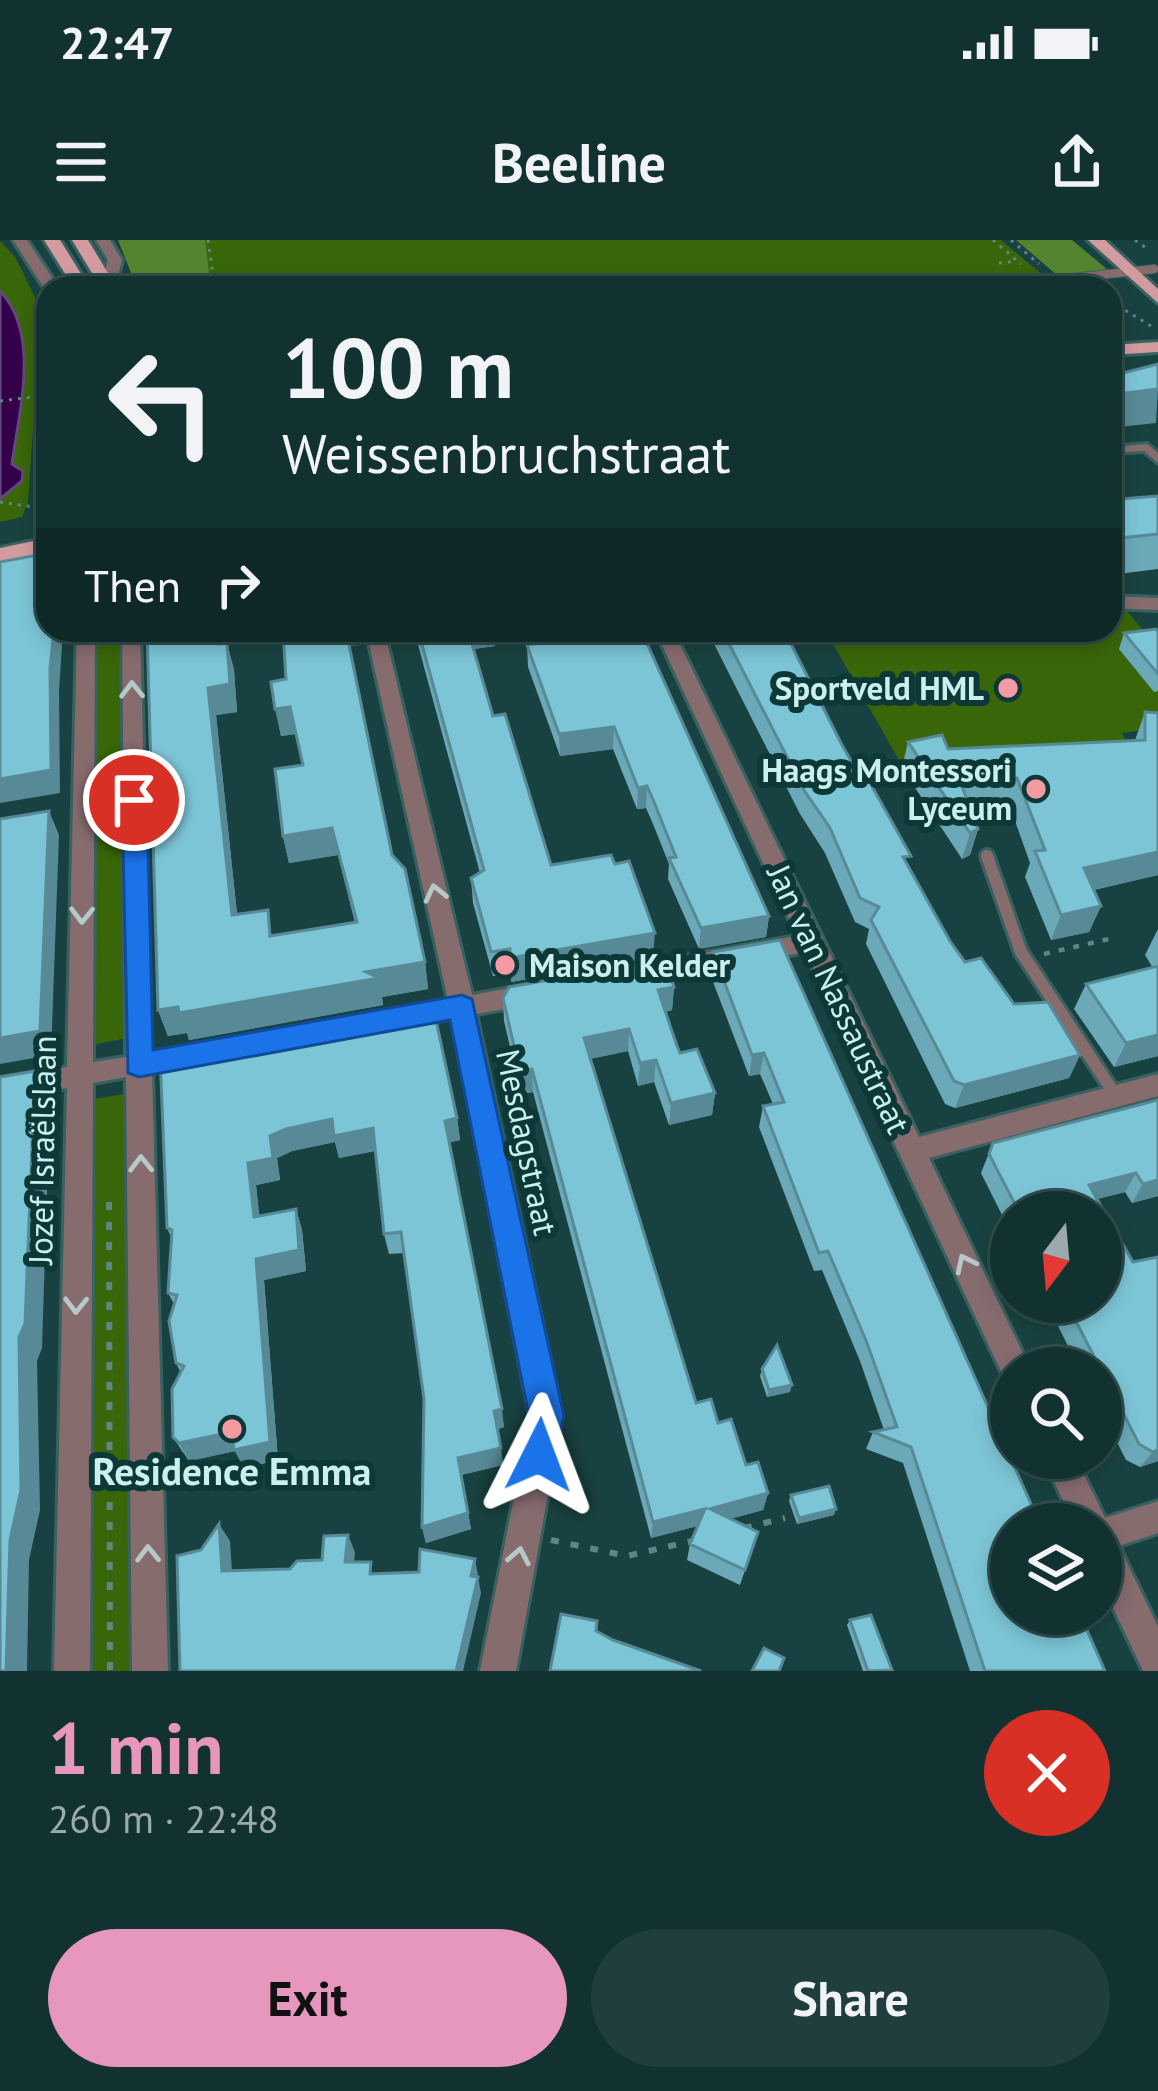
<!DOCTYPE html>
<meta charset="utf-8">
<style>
body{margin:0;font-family:"PT Sans",sans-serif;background:#1f3e3d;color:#f1f3f6;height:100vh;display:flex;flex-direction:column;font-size:45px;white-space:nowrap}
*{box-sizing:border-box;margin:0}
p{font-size:39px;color:#9caaab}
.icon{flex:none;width:66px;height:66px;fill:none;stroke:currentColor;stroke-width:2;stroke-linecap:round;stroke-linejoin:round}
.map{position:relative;height:1431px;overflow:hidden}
.sheet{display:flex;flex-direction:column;background:#123231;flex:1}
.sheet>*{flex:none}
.hud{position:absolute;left:36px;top:36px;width:1086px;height:366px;border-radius:36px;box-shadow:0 6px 18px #0003,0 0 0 3px #314d4d;background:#123231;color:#f1f3f6;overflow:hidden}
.needle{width:78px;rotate:196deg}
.controls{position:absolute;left:990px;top:951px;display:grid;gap:24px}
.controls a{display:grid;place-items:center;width:132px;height:132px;border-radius:50%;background:#123231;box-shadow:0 6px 18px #0003,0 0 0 3px #314d4d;font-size:60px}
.pin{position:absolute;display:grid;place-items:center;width:102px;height:102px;color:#fff;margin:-51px;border:6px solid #fff;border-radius:50%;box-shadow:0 3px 12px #0007}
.me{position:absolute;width:132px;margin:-66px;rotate:3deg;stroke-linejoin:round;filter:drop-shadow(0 0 9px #0008)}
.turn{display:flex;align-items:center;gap:42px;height:252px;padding:0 48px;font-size:54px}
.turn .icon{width:156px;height:156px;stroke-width:2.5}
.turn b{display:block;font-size:84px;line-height:102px}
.then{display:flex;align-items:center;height:114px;padding:0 48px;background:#0003;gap:24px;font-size:45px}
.round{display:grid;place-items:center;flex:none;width:126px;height:126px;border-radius:63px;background:#1f3e3d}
.summary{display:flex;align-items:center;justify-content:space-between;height:204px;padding:0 48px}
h1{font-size:72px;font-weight:700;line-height:90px;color:#e797bd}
.primary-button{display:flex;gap:24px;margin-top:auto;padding:24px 48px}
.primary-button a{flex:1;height:138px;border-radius:72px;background:#e797bd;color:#111;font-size:48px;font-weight:700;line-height:138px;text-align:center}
.primary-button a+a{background:#1f3e3d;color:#f1f3f6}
.status{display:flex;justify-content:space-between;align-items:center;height:84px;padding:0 60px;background:#123231;direction:ltr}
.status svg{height:33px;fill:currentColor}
header{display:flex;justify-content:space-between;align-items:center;height:156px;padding:0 48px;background:#123231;font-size:54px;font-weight:700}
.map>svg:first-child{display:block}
.green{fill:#396609}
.forest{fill:#55842f}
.water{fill:#35004a;stroke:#62487b;stroke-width:3}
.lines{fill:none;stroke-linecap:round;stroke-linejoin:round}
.service-far2-casing{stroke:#386160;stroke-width:10}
.service-far1-casing{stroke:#386160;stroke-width:14}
.service-casing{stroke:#386160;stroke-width:18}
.pedestrian-casing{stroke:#386160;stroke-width:6}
.minor-casing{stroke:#386160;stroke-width:6}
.tertiary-casing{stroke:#386160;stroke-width:6}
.primary-casing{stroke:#386160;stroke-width:6}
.path-far2{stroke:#5e8685;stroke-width:3;stroke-dasharray:3 6;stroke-linecap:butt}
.path-far1{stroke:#5e8685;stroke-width:4.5;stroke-dasharray:6 9;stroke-linecap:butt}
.path{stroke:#5e8685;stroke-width:6;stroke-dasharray:8 12;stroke-linecap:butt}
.service-far2{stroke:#876c6e;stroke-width:8}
.service-far1{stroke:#876c6e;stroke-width:9}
.service{stroke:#876c6e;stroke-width:12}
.pedestrian{fill:#876c6e;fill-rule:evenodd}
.minor{fill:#876c6e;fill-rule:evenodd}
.tertiary{fill:#876c6e;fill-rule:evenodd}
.primary{fill:#d29b9f;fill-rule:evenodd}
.wall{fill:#6ba9b8}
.shaded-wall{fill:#578a96}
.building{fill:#7cc5d6;stroke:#578a96;stroke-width:3}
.oneway{stroke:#b6c8c7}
.route{fill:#1a73e8;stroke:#114b97;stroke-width:3}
.poi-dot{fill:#f49aa3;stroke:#0c3837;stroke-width:4.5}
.labels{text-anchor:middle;stroke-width:12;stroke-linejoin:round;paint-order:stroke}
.poi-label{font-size:33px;font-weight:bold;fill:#caefed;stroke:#0c3837;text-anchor:end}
.street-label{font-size:33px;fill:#caefed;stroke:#0c3837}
.near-poi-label{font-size:39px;font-weight:bold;fill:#caefed;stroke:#0c3837}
</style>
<div class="status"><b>22:47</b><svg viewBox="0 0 49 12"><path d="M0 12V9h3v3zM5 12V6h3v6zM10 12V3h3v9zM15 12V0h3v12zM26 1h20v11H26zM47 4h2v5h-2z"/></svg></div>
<header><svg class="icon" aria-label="menu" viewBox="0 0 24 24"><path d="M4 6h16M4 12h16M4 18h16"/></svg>Beeline<svg class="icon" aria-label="share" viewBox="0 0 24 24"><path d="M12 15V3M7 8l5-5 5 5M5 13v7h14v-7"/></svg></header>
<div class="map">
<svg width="1158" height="1431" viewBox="0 0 1158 1431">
<rect width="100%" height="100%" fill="#184241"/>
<!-- green -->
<g class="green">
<path d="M126 0H1001L1044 36 1077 48H147Z"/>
<path d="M0 1 16 18 41 70 28 262 22 277 0 282Z"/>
<path d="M1127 371 1158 408V488L1122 493 1131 514 899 520 833 404 953 390H1110V372Z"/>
<path d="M95 390H124L131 797 88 806Z"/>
<path d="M130 853 138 1431H83L89 860Z"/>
</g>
<!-- forest -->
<g class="forest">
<path d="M118 0H205L211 48H137Z"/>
<path d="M1016 0H1072L1108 30 1058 36Z"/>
</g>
<!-- water -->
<path class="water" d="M0 51C41 93 19 172 12 224L23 231 22 241 0 259Z"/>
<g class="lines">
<defs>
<path id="service-far2" d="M983 48 1154 29"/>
<path id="service-far1" d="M346 400 376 396"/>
<path id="service" d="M987 616 1021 712 1116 856"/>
<path id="pedestrian" d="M1147 204 1158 213V223L1144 211 1110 213V207Z"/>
<g id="minor">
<path d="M1110 356 1158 358V370L1110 368Z"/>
<path d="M77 390H95L93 822 126 817 122 390H140L151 812 189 806 198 809 202 816 198 823 152 833 168 1431H132L126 837 93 843 90 1431H54L67 848 0 860V838L67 827Z"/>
<path d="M366 390H384L472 755 532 744 541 747 544 754 541 761 532 764 476 774 562 1176 516 1431H480L530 1176 452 778 407 787 398 784 395 777 398 770 448 760Z"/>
<path d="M655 390H673L919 897 1158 834V856L929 918 1030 1128H1011V1141L1004 1138 805 712 637 743 628 741 625 734 628 727 637 725 797 696Z"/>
<path d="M1043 1218H1076L1105 1278 1158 1261V1293L1119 1306 1158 1387V1431H1143L1101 1342V1284H1074Z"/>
</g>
<g id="tertiary">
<path d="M13 0H27L59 48 46 51Z"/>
<path d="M96 0H110L122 20 115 48 101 46 108 20Z"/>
</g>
<g id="primary">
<path d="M44 0H60L90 48H74Z"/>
<path d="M72 0H88L117 48H101Z"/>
<path d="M1088 0H1105L1158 49V63Z"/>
<path d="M1158 102V112L1110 115V105Z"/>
<path d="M48 298V312L0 322V308Z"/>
</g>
</defs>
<!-- service-far2 casing -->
<use href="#service-far2" class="service-far2-casing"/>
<!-- service-far1 casing -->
<use href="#service-far1" class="service-far1-casing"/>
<!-- service casing -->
<use href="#service" class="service-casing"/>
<!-- pedestrian casing -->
<use href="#pedestrian" class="pedestrian-casing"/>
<!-- minor casing -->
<use href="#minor" class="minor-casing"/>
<!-- tertiary casing -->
<use href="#tertiary" class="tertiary-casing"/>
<!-- primary casing -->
<use href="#primary" class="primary-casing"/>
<!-- path-far2 -->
<g class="path-far2">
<path d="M208 0 215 48"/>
<path d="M993 0 1021 24"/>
<path d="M1011 0 1039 24"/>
<path d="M1135 0 1149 10"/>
<path d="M999 23 1017 21"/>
<path d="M1110 61 1151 86"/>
<path d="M40 62 48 98"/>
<path d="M48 149 42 255 48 272"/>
<path d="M0 161 48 155"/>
<path d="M0 262 46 269"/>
</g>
<!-- path-far1 -->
<path class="path-far1" d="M1044 714 1109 699"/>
<!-- path -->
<g class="path">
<path d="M109 962 110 1431"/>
<path d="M744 1288 785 1278"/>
<path d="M551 1300 627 1316 692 1301"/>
</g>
<!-- service-far2 -->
<use href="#service-far2" class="service-far2"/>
<!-- service-far1 -->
<use href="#service-far1" class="service-far1"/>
<!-- service -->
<use href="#service" class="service"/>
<!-- pedestrian -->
<use href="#pedestrian" class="pedestrian"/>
<!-- minor -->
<use href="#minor" class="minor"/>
<!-- tertiary -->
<use href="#tertiary" class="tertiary"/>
<!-- primary -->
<use href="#primary" class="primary"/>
</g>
<!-- wall -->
<g class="wall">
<path d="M1158 256V329L1110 335V260Z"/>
<path d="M147 390H224V404L227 403 234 430 237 472 216 475 237 674 274 695 355 683 338 615 289 623 283 596 303 525 296 494 281 496 271 442 392 615 425 722 428 749 382 757 383 765 189 800 187 793 168 796 158 770Z"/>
<path d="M414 390H494L495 406 473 409 493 476 551 625 653 717 511 742V734L493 736 473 663 471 638 480 633Z"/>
<path d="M552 390H641L769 676 766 697 699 709 668 639 669 624 653 584 646 568 637 569 613 509 560 516 528 427 527 405 555 401Z"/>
<path d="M707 390H784L842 505 950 701 965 722 1014 764 1080 815 1069 838 955 868 945 864 866 704 869 689 855 682 825 613 800 574Z"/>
<path d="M1158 392V451L1154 452 1119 409 1124 393Z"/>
<path d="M1145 472 1158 473V635L1094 650 1101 666 1089 692 1051 700 1025 637 1030 623 1009 564 970 566 978 589 970 615 962 619 902 528 908 502 948 509 1135 500Z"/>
<path d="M1158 689V816L1114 827 1074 769 1086 744 1153 728 1145 715Z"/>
<path d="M713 712 1105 1431H970L903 1223 866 1209 873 1192 884 1190 860 1121 822 1030 814 1031 759 887 763 866 773 864 760 834 749 836 710 734Z"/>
<path d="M674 747 672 770 665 772 680 813 715 853 712 875 669 885 654 842 638 846 628 811 590 819 696 1163 718 1183 746 1225 768 1253 763 1270 730 1279 758 1292 740 1345 687 1320 690 1304 697 1286 651 1298 533 852 521 854 504 781 503 758Z"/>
<path d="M160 814 457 878 460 900 450 902 504 1187 497 1189 503 1225 461 1235 471 1289 426 1303 422 1287 424 1159 404 1013 389 1014 384 994 375 911 339 918 335 902 292 911 277 918 280 940 256 945 259 976 296 969 302 990 306 1031 264 1040 278 1220 244 1228 235 1211 189 1221 184 1214 173 1197 181 1133 176 1123 174 1064 168 1053 172 999 167 988Z"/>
<path d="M1158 860V956L1132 963 1125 952 1097 959 1133 1022 1158 1017V1221L1140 1227 1126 1220 1101 1171V1128H1079L1046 1062H1101V972H1011V993L981 933 993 903Z"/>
<path d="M762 1129 790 1152 767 1157 760 1136Z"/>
<path d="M791 1255 834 1275 797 1284 789 1261Z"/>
<path d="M850 1380 891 1431H863L847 1385Z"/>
</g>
<!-- shaded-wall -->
<g class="shaded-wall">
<path d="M1158 149 1156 183 1110 188V155Z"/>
<path d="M54 390H63L59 451 60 553 0 563V539L50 428Z"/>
<path d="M218 390H224L225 432 219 404Z"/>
<path d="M467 390H494L495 406 468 410Z"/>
<path d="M227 403 234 430 237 472 216 475 240 702 232 675 208 448Z"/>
<path d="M290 467 296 494 281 496 275 469Z"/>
<path d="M614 487 613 509 560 516 559 494Z"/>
<path d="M647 546 646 568 637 569 638 548Z"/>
<path d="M49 571 59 595 51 815 0 824V798Z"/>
<path d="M332 588 338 615 289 623 283 596Z"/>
<path d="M978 589 970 615 962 619 970 593Z"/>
<path d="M1158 612V635L1074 654 1084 628Z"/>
<path d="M1101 666 1089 692 1051 700 1061 675Z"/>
<path d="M769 676 766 697 699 709 701 688Z"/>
<path d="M655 693 653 717 511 742 510 718Z"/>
<path d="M425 722 428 749 382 757 383 765 189 800 187 793 168 796 158 770Z"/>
<path d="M674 747 672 770 656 773 658 750Z"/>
<path d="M629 789 628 811 584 820V798Z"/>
<path d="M1158 795V816L1114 827 1126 803Z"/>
<path d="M764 813 760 834 749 836 752 815Z"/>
<path d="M1080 815 1069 838 955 868 964 845Z"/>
<path d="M656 820 654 842 638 846 640 823Z"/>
<path d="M532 829 533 852 521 854 520 832Z"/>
<path d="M35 831 50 859 42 1108 37 1121 40 1270 29 1320 27 1431H6L19 1097Z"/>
<path d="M715 853 712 875 669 885 671 863Z"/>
<path d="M457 878 460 900 448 903 445 881Z"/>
<path d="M332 879 373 888 377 910 339 918 335 902 292 911 277 918 280 940 256 945 262 998 254 977 248 923 270 896 286 889Z"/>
<path d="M1136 933 1125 952 1078 964 1089 945Z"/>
<path d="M1158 940V956L1132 963 1143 944Z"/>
<path d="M296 969 302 990 306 1031 264 1040 278 1220 244 1228 235 1211 189 1221 179 1203 256 1019Z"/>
<path d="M792 1145 790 1152 767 1157 769 1150Z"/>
<path d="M502 1169 504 1187 496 1190 494 1171Z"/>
<path d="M501 1208 503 1225 461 1235 458 1218Z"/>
<path d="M1158 1210V1221L1140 1227 1153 1212Z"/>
<path d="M768 1253 763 1270 706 1285 710 1269Z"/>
<path d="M705 1269 702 1285 651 1298 653 1282Z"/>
<path d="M836 1269 834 1275 797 1284 799 1278Z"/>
<path d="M468 1273 471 1289 426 1303 422 1287Z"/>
<path d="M219 1284 230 1301 233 1347 222 1331Z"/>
<path d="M348 1295 355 1312 352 1339 345 1322Z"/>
<path d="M475 1319 478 1336 476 1346 478 1337 481 1353 463 1431H456Z"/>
</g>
<!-- building -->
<g class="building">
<path d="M1158 124V149L1110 155V134L1123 133Z"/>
<path d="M1158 256V294L1110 299V260Z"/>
<path d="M48 313V390H54L50 428 51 530 0 539V322Z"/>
<path d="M1156 389 1158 392V434L1124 393Z"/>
<path d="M147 390H218L219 404 227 403 230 444 208 448 232 675 268 670 270 696 357 682 332 588 283 596 275 529 303 525 290 467 275 469 271 442 286 439 283 392 278 393V390H346L392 615 405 629 425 722 366 732 379 738 179 773 178 767 158 770Z"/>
<path d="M418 390H468L493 476 505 474 551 625 611 615 615 624 629 621 655 693 510 718V709L491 712 471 638 484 630Z"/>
<path d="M557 390H641L769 676 701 688 669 618 676 617 654 562 647 546 638 548 614 487 559 494 527 405 560 400Z"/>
<path d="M722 390H784L842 505 854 526 860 525 911 616 903 617 950 701 965 722 981 718 1014 764 1048 762 1080 815 964 845 954 841 871 680 879 667 860 658 830 588 804 550Z"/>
<path d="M1145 472 1158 473V612L1084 628 1101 666 1061 675 1035 611 1045 610 1017 538 960 541 978 589 970 593 908 502 942 495 948 509 1145 500Z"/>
<path d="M49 571 40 791 0 798V579Z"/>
<path d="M780 700 1040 1284H1011V1374H1080L1105 1431H985L911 1207 873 1192 897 1187 867 1103 828 1011 819 1013 763 866 784 862 764 813 752 815 713 712Z"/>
<path d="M664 720 674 747 658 750 677 806 680 813 697 809 715 853 671 863 656 820 640 823 629 789 584 798 696 1163 711 1159 718 1183 731 1179 746 1225 758 1222 768 1253 710 1269 758 1292 745 1330 690 1304 705 1269 653 1282 532 829 520 832 503 758 509 747Z"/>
<path d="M1158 726V795L1126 803 1086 744Z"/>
<path d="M420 764 434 771 457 878 445 881 502 1169 494 1171 501 1208 458 1218 468 1273 422 1287 424 1159 401 992 384 994 373 888 334 896 332 879 286 889 270 896 273 918 248 923 254 977 296 969 299 1010 256 1019 270 1202 234 1210 232 1192 179 1203 173 1197 172 1149 184 1126 176 1123 169 1081 177 1055 168 1053 172 990 167 988 160 814Z"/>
<path d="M35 831 25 1084 19 1097 21 1250 10 1300 6 1431H0V837Z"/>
<path d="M1158 860V940L1143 944 1136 933 1089 945 1133 1022 1158 1017V1210L1153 1212 1139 1204 1066 1062H1101V972H1019L989 914 993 903Z"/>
<path d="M777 1105 792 1145 769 1150 762 1129Z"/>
<path d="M829 1246 836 1269 799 1278 791 1255Z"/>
<path d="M219 1284 222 1331 290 1329 297 1321 322 1320 324 1296 348 1295 345 1322H371L370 1334 419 1332 420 1309 475 1319 471 1336 478 1337 456 1431H180L177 1316 201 1310Z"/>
<path d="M561 1374 597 1381 596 1391 613 1400 701 1431H550Z"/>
<path d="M871 1375 892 1430 868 1431 850 1380Z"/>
<path d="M764 1408 784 1418 779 1431H752Z"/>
</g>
<!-- one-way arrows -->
<defs><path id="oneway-chevron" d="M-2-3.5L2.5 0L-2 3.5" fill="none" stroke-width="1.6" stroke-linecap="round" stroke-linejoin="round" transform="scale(3)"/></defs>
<g class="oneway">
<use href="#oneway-chevron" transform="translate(132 450) rotate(-91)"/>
<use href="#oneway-chevron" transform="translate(435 653) rotate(-103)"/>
<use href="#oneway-chevron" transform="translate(82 675) rotate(91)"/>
<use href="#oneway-chevron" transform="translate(141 924) rotate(-91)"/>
<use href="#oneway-chevron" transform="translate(965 1023) rotate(-116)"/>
<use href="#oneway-chevron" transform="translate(76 1065) rotate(91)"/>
<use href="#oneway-chevron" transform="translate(148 1314) rotate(-91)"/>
<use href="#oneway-chevron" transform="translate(519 1316) rotate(-79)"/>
</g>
<!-- route -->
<path class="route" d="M134 551 147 560 153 810 462 755 472 759 564 1176 552 1228 539 1233 526 1228 521 1215 529 1176 450 780 139 837 128 833 122 560Z"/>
<!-- markers -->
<g class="poi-dot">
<circle cx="1008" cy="448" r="12"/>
<circle cx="1036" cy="549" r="12"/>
<circle cx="505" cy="725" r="12"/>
<circle cx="232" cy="1189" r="12"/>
</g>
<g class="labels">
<!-- poi labels -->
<g class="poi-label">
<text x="984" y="460">Sportveld HML</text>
<text x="1012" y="542">Haags Montessori<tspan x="1012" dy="38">Lyceum</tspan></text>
<text x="529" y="737" text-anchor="start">Maison Kelder</text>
</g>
<!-- street labels -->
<g class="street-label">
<text transform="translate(839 759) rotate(65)" y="12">Jan van Nassaustraat</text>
<text transform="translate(527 902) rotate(78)" y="12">Mesdagstraat</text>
<text transform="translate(42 910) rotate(-89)" y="12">Jozef Israëlslaan</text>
</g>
<!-- near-poi labels -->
<g class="near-poi-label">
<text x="232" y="1245">Residence Emma</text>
</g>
</g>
</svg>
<div class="controls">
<a><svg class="needle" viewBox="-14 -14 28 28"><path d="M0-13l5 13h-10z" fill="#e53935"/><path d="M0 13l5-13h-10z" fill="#9caaab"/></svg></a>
<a><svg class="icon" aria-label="search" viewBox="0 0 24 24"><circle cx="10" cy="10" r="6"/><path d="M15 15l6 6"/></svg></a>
<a><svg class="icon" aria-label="layers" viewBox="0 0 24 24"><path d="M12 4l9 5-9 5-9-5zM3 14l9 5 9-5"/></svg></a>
</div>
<div class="pin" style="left:134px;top:560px;background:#d93025"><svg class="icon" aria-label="arrive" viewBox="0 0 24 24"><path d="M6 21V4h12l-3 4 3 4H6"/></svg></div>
<svg class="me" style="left:539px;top:1215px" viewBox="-20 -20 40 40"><path d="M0-17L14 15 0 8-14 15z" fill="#1a73e8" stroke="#fff" stroke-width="4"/></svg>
<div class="hud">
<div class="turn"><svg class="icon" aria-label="left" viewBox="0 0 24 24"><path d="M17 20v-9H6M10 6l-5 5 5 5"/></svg><div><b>100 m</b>Weissenbruchstraat</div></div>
<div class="then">Then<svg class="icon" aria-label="right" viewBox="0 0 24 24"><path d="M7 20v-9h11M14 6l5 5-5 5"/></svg></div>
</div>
</div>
<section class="sheet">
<div class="summary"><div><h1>1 min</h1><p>260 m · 22:48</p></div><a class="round" style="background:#d93025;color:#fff"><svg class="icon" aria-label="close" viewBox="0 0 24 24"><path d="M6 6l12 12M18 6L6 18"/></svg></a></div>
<div class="primary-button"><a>Exit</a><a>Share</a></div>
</section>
